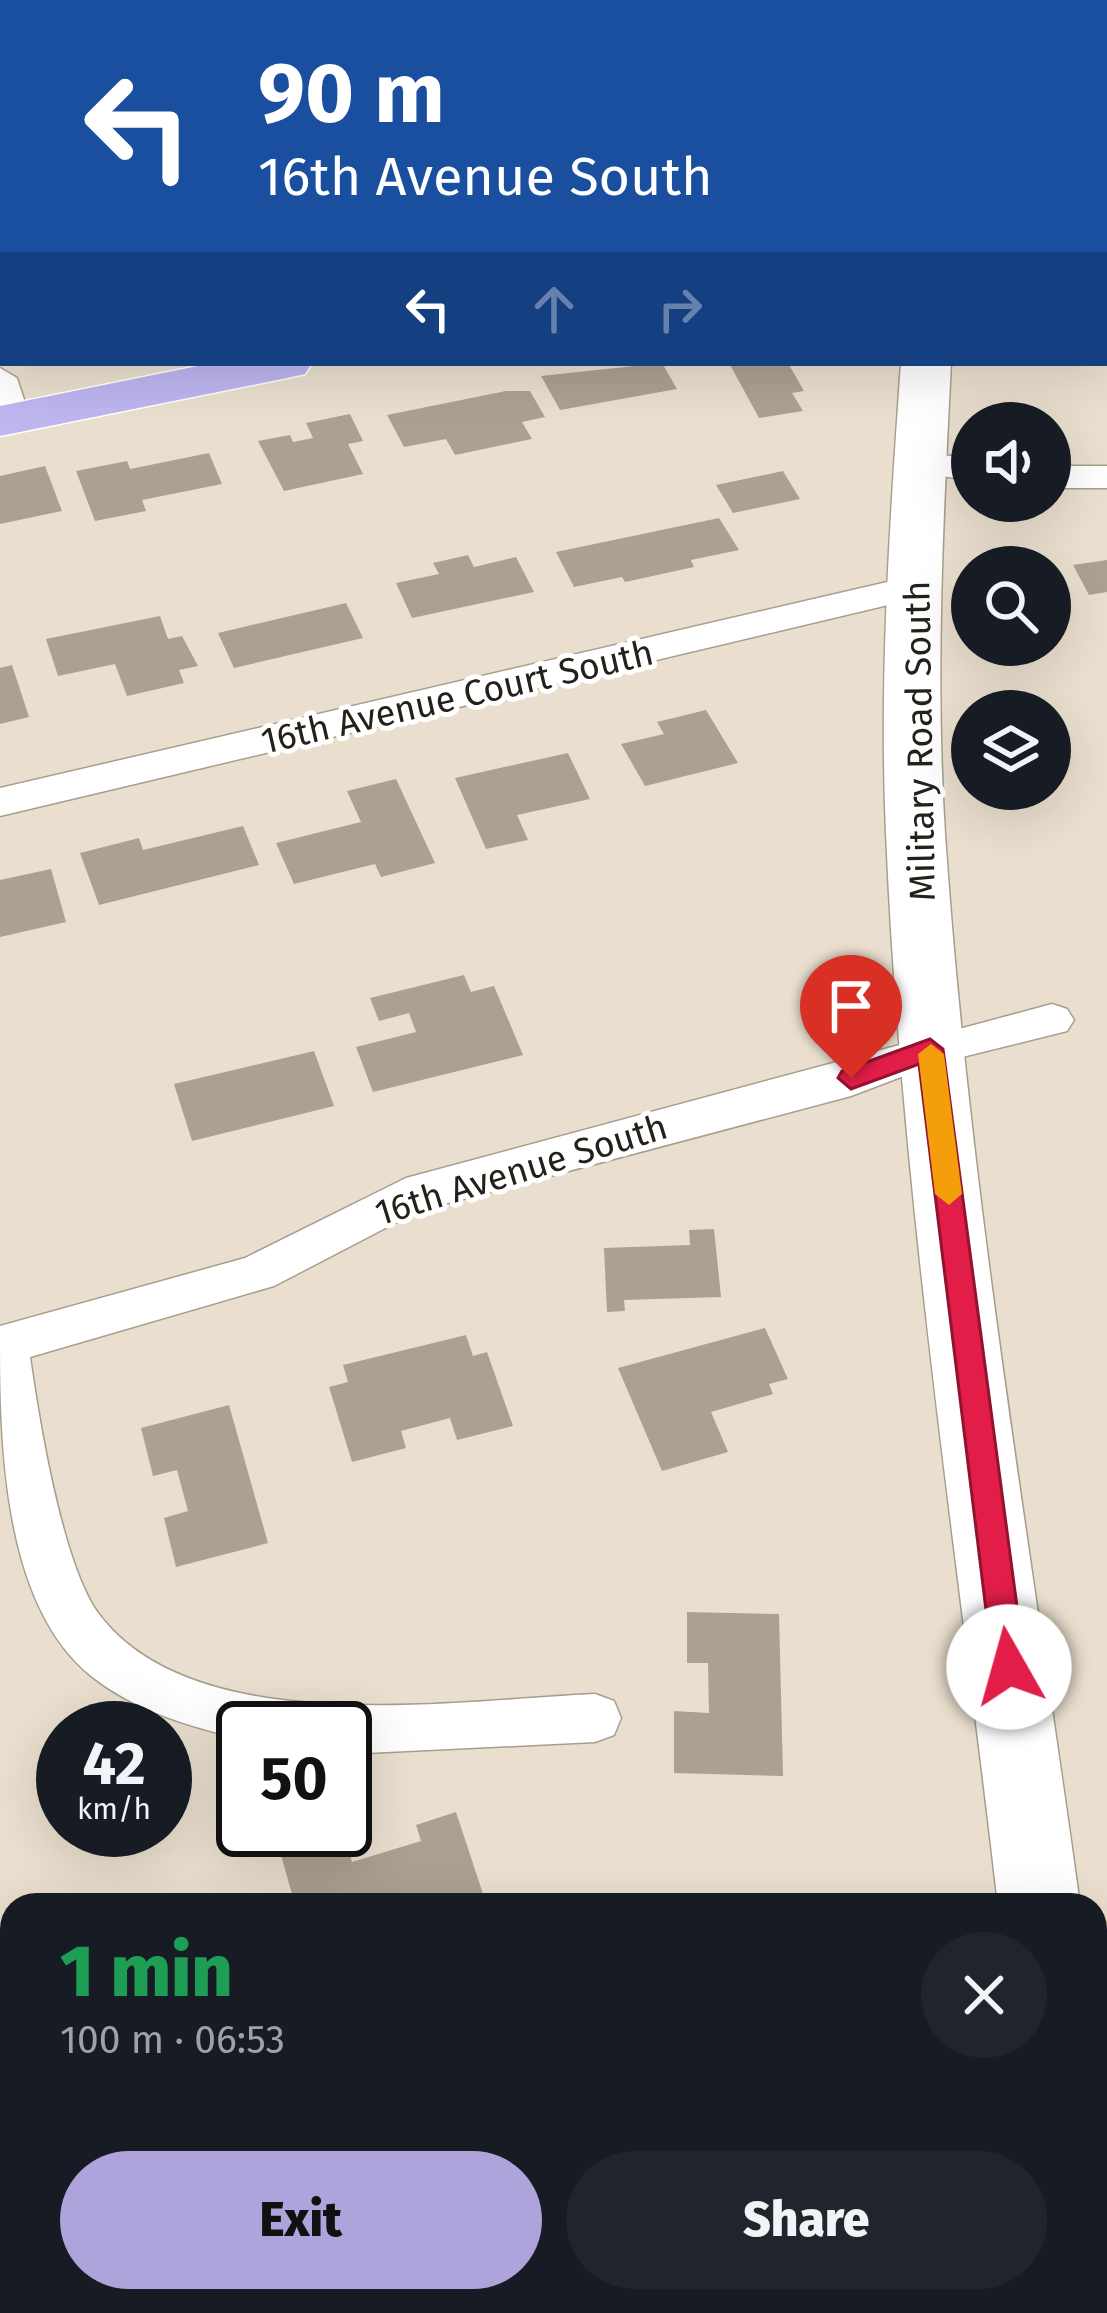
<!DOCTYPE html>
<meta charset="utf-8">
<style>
body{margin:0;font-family:"Fira Sans",sans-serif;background:#20242c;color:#f1f3f6;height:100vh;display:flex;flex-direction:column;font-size:45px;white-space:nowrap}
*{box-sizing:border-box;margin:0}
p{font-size:39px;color:#9ea1a6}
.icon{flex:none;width:66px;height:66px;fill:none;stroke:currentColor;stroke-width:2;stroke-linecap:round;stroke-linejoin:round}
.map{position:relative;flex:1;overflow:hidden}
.panel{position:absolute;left:0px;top:1893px;width:1107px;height:420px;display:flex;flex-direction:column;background:#171b24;border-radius:36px 36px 0 0;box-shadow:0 12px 48px #0002}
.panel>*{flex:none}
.guide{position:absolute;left:0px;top:0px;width:1107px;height:366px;box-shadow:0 12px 48px #0002;background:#1a4fa0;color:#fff;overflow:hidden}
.buttons{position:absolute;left:951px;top:402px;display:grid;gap:24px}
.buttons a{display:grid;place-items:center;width:120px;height:120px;border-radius:50%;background:#171b24;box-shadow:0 12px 48px #0002;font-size:60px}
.speed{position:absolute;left:36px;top:1701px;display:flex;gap:24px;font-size:60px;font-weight:700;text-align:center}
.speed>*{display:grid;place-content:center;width:156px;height:156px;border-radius:50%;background:#171b24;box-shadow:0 12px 48px #0002;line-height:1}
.speed small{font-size:30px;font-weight:400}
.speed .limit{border:6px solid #111;border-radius:18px;background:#fff;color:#111}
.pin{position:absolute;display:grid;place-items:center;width:102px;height:102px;color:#fff;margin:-123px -51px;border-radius:50% 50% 50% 0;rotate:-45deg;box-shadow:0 0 12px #0007}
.pin .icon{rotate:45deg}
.me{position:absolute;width:132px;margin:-66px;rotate:353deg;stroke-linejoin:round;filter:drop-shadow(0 0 9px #0008)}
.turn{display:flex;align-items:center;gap:42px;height:252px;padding:0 60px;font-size:54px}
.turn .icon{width:156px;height:156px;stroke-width:2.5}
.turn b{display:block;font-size:84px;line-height:102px}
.lanes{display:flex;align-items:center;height:114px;padding:0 60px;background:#0003;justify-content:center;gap:60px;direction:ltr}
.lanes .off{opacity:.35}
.round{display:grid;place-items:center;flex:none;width:126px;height:126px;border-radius:63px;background:#20242c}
.head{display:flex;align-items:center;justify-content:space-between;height:204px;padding:0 60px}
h1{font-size:72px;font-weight:800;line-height:90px;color:#1e9e55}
.button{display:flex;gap:24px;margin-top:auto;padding:24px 60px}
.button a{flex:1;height:138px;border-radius:72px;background:#aea4db;color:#111;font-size:48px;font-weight:800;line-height:138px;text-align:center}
.button a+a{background:#20242c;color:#f1f3f6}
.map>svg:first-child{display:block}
.building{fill:#aca191}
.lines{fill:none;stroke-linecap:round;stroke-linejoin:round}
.minor-casing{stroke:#a89e8e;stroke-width:3}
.tertiary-casing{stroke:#a89e8e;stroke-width:3}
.secondary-casing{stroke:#a89e8e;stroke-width:3}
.primary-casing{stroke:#fff;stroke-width:3}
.minor{fill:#fff;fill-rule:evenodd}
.tertiary{fill:#fff;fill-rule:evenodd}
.secondary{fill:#fff;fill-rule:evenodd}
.primary{fill:#bdb6ef;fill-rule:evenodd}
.route{fill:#e11d48;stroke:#92132f;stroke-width:3}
.slow{fill:#f59e0b}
.labels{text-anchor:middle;stroke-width:10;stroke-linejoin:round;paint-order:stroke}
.street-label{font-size:36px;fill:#24201a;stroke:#fff}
</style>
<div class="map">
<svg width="1107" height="2313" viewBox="0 0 1107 2313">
<rect width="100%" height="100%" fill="#eadfce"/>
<!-- building -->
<g class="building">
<path d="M662 363 677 389 560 410 541 376Z"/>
<path d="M729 363H788L804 391 792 393 803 411 759 418Z"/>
<path d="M506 391H530L545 417 522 422 532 439 455 455 446 439 404 447 387 415Z"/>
<path d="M350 414 363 441 348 444 363 474 284 491 258 441 290 435 293 442 313 438 306 423Z"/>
<path d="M209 453 222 484 142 500 146 511 95 521 76 471 127 461 130 469Z"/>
<path d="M45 466 62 511 0 524V476Z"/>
<path d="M783 471 800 499 733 513 716 485Z"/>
<path d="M719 518 739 550 691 560 694 567 625 582 622 577 574 587 556 552Z"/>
<path d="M468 555 474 567 516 557 534 592 412 618 396 583 439 574 433 563Z"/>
<path d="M1107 560V592L1089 595 1073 565Z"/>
<path d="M346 603 363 638 234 668 218 633Z"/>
<path d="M160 616 168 639 182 636 198 666 179 670 184 683 127 696 115 664 58 676 46 639Z"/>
<path d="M12 665 29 717 0 724V668Z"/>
<path d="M706 710 738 763 645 786 621 744 664 734 657 722Z"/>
<path d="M568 753 590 799 517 815 528 840 486 849 455 778Z"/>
<path d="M396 779 435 863 381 877 375 864 294 884 276 843 361 822 347 791Z"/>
<path d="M243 826 259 865 99 905 80 853 139 838 143 850Z"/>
<path d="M51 869 66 922 0 937V880Z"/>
<path d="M464 975 471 992 494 986 523 1055 373 1092 356 1047 416 1032 409 1013 379 1021 370 998Z"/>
<path d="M314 1051 334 1106 192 1141 174 1084Z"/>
<path d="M714 1229 721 1297 624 1300 625 1311 607 1312 604 1248 690 1245 689 1230Z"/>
<path d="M765 1328 788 1379 769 1384 773 1394 711 1412 728 1452 662 1471 618 1368Z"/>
<path d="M466 1335 473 1356 487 1352 513 1426 457 1440 450 1418 401 1431 406 1448 352 1462 329 1387 348 1382 343 1365Z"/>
<path d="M229 1405 268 1543 176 1567 164 1518 188 1511 177 1470 153 1476 141 1428Z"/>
<path d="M687 1612 779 1614 783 1776 674 1773V1711L709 1713 708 1663H687Z"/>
<path d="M456 1812 484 1897 459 1905H295L281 1855 345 1835 352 1862 421 1841 416 1825Z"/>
</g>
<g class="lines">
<defs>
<g id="minor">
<path d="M0 368 17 378 30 418 25 425 0 424Z"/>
<path d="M920 453 972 458V480L908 472 902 464Z"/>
<rect x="1050" y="466" width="57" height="22"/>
<path d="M913 576 932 588 926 596 0 816V788Z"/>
<path d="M1052 1004 1067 1009 1074 1020 1067 1031 938 1063 851 1096 418 1211 274 1286 30 1357C39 1420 62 1563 98 1613 193 1742 456 1700 595 1694L614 1701 621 1718 614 1735 595 1742 345 1754V1728H243V1739C190 1727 133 1710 90 1675 0 1601 0 1433 0 1326L245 1258 406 1178Z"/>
<rect x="1095" y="1952" width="12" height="56"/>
</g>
<rect id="tertiary" x="935" y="0" width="36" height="3"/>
<g id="secondary">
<path d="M901 363H951C943 520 935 677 945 834 969 1193 1031 1549 1080 1905H998C957 1549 901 1192 886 833 879 677 890 519 901 363Z"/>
<path d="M1095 2258 1107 2263V2313H1048L1046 2301H1095Z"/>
</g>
<g id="primary">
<rect x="1104" y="182" width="3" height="28"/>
<path d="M213 363H312L305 374 287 378 0 436V406Z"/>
</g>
</defs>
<!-- minor casing -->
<use href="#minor" class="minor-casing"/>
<!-- tertiary casing -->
<use href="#tertiary" class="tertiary-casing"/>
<!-- secondary casing -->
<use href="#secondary" class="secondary-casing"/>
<!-- primary casing -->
<use href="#primary" class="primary-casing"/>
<!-- minor -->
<use href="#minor" class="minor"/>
<!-- tertiary -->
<use href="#tertiary" class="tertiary"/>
<!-- secondary -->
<use href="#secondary" class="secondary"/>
<!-- primary -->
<use href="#primary" class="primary"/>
</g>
<!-- route -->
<path class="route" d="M930 1039 943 1049 1025 1667 1020 1677 1009 1681 998 1677 993 1667 919 1064 851 1089 838 1078 842 1071Z"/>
<!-- slow -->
<path class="slow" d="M931 1044 944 1054 962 1194 949 1205 935 1194 918 1054Z"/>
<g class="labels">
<!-- street labels -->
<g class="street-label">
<text transform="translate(457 696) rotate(-13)" y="13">16th Avenue Court South</text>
<text transform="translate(919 741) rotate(-91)" y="13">Military Road South</text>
<text transform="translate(521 1169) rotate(-17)" y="13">16th Avenue South</text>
</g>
</g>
</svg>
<div class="buttons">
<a><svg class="icon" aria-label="sound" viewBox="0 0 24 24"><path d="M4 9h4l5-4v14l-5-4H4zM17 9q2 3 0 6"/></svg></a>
<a><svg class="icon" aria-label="search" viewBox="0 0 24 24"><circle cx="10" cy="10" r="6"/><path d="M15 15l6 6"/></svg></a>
<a><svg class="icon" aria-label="layers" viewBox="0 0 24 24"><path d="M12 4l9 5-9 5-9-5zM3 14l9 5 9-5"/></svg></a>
</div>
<div class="speed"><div>42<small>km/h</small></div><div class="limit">50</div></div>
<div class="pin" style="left:851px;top:1078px;background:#d93025"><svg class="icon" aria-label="arrive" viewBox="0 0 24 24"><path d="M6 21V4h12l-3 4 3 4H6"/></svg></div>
<svg class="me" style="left:1009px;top:1667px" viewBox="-20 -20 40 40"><circle r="19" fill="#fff"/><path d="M0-13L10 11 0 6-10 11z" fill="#e11d48"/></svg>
<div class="guide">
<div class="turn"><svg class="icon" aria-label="left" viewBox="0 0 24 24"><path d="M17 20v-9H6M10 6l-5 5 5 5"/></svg><div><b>90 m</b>16th Avenue South</div></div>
<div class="lanes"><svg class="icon" aria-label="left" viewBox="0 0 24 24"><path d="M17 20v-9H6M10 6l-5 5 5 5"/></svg><svg class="icon off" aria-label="ahead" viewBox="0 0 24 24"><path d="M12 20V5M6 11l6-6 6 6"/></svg><svg class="icon off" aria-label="right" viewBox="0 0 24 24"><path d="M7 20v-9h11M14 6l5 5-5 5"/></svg></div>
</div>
<section class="panel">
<div class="head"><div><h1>1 min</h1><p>100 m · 06:53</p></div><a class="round"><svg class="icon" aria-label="close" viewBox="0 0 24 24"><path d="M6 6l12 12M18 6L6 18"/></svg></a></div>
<div class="button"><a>Exit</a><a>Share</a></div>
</section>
</div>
